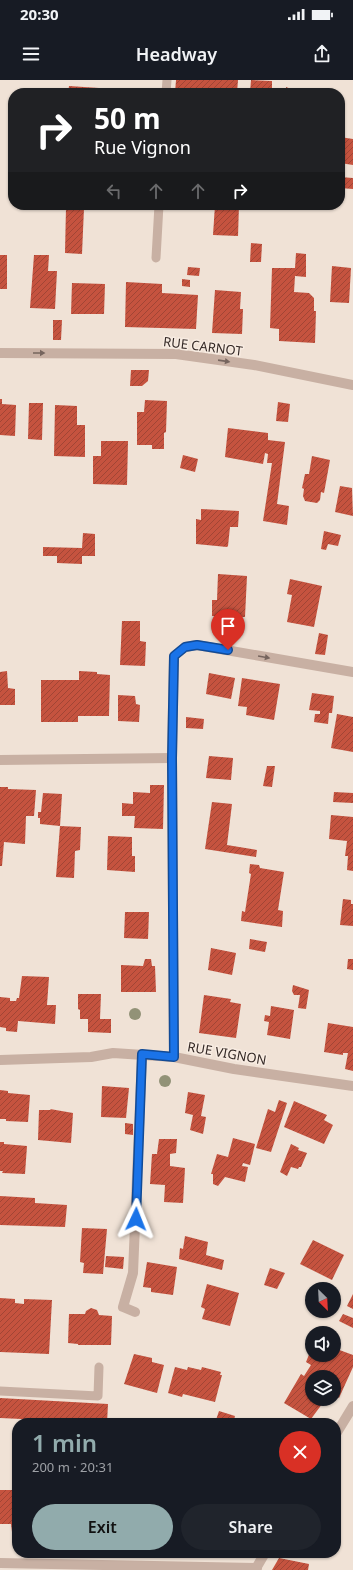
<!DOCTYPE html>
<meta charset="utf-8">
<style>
body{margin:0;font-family:"Noto Sans",sans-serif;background:#20242c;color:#f1f3f6;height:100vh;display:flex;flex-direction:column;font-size:15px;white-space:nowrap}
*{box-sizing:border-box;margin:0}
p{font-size:13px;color:#9ea1a6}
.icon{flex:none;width:22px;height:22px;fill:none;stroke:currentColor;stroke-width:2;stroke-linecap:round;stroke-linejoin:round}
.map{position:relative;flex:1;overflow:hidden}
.drawer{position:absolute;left:12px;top:1338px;width:329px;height:140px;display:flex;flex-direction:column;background:#171b24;border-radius:16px;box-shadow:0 1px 3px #0004}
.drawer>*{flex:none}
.hud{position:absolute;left:8px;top:8px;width:337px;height:122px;border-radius:16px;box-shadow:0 1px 3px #0004;background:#202124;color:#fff;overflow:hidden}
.needle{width:26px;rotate:156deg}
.fabs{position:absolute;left:305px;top:1202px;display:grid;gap:8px}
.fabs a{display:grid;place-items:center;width:36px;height:36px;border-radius:50%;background:#171b24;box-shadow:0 1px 3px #0004;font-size:20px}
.pin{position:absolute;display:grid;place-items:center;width:34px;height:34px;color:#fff;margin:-41px -17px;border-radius:50% 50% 50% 0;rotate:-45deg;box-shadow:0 0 4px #0007}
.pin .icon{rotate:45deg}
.me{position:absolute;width:44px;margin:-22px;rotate:2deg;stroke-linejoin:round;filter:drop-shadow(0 0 3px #0008)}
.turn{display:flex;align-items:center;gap:14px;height:84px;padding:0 20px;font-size:18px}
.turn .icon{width:52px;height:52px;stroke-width:2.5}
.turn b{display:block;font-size:28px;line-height:34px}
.lanes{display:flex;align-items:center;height:38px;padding:0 20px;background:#0003;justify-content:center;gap:20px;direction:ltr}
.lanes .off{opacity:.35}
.round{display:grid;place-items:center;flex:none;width:42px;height:42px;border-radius:21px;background:#20242c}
.head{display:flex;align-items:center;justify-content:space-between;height:68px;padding:0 20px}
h1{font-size:24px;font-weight:600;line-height:30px;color:#91abac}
.primary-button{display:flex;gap:8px;margin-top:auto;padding:8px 20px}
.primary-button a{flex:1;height:46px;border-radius:24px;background:#91abac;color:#111;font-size:16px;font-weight:600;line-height:46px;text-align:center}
.primary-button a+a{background:#20242c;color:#f1f3f6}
.status{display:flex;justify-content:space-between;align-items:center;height:28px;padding:0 20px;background:#171b24;direction:ltr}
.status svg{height:11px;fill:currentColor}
header{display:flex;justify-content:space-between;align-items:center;height:52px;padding:0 20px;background:#171b24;font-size:18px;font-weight:600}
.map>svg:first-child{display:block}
.building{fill:url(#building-hatch)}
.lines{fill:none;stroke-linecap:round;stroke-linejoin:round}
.service{stroke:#c8b0a3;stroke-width:9}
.minor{stroke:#c8b0a3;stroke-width:10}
.tertiary{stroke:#c8b0a3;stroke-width:10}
.tree{fill:#929277}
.oneway{fill:#76655e}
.route-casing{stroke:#114b97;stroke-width:10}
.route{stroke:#1a73e8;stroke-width:7}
.labels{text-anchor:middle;stroke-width:3;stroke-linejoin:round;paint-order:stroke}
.street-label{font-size:13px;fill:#332825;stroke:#f8ece2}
</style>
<div class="status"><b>20:30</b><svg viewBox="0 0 49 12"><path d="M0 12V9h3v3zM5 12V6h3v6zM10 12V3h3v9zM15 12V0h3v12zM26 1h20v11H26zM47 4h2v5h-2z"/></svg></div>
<header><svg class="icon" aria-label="menu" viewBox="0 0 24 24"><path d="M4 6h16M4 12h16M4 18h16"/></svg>Headway<svg class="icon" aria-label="share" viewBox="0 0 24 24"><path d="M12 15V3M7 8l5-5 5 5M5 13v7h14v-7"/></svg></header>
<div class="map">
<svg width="353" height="1490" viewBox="0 0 353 1490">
<defs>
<pattern id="building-hatch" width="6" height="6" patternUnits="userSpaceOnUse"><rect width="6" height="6" fill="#c5533f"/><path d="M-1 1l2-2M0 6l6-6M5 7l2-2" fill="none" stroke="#a14535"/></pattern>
</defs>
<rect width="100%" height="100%" fill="#f0e2d6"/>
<!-- building -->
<g class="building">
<path d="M176 0H238L237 13H175Z"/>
<path d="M251 0 272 1V13H250Z"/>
<path d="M69 6 99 8V13H68Z"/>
<path d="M286 7 301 13H286Z"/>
<path d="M340 57 353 59V85L340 83Z"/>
<path d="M340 97 353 98V109L340 108Z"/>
<path d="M27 125H58V130L27 129Z"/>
<path d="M215 125H239L238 156 213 155Z"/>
<path d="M66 127 84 128 82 174 65 173Z"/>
<path d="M251 163 262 164 261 182H250Z"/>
<path d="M296 173 306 174V197L295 196 294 212 309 213 314 218V231H316L315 263 279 261V249L270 248 272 188H295Z"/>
<rect x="0" y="175" width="7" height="34"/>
<path d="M34 175H49L48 191H57L55 229 30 228Z"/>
<path d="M332 186 351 188 349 223 330 222Z"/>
<path d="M188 187 200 188 199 196 187 195Z"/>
<path d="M182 199 190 200V207L182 206Z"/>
<path d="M126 202 162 204V213L198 215 196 249 125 247Z"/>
<path d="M72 203 105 204 104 234H71Z"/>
<path d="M215 210 241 212 240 229H243L242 254 212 253Z"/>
<path d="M53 240H62L61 260H53Z"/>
<path d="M131 290H149L148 301 142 306H130Z"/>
<path d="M0 319H2V324L16 325 15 356 0 355Z"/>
<path d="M145 320 167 321 166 352 164 353V369H152V365H137V332H144Z"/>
<path d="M278 322 290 324 288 342 276 341Z"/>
<path d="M29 323H43L42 360 28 359Z"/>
<path d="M55 325 77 326V345H85V377L54 376Z"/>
<path d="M228 348 268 353V360L285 362 277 424 289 426 287 445 263 441 272 383H267L268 374 265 373 263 384 225 377Z"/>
<path d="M101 361H128L127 405 93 404V376H101Z"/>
<path d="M183 375 198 379 195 392 180 388Z"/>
<path d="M312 376 330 380 324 413 321 412 320 420 317 423 305 421 303 416 304 409 302 408 305 394H309Z"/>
<path d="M340 406 352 408 353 436 335 432Z"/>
<path d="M201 429 239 431 238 447H230L228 466 227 467 196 464V439L201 440Z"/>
<path d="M324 451 341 455 338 466 328 464 326 470 321 469Z"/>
<path d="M83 453 95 454V476H82V484L57 483V476H43V467L82 468Z"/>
<path d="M218 494 247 496 245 537 212 536V520H217Z"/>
<path d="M290 499 322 506 314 547 287 542 292 515 287 514Z"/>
<path d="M122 541H140V561L146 562 145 586 120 585Z"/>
<path d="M319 553 328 555 325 575 315 574Z"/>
<path d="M7 591 8 608 15 609V625H0V592Z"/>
<path d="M79 591 97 592V594L110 595 109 636H78V642H41V600H79Z"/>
<path d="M209 593 235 598 231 619 206 614Z"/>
<path d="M242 598 280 604 274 640 246 635 247 627 238 626Z"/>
<path d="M312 613 334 616 332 633H329L328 644 314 642 315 634H320V631L309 630Z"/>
<path d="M118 615 135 616 136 624 140 625 139 642 118 641Z"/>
<path d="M337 634 353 637V672L331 668Z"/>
<path d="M186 637 204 639 203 649 186 648Z"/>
<path d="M209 676 233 678 231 700 206 698Z"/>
<path d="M267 686H275L272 707 263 706Z"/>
<path d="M150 705H164L163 749 134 748 135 736H122V723L133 724V712L150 713Z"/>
<path d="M0 707H8V709L36 710 34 736H26L25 764 4 762 2 786H0Z"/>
<path d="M334 712 353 713V723L333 722Z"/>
<path d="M43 713 62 714 60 746 40 744V738H38V732H41Z"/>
<path d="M212 722 232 724 227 765 257 770 256 777 205 769Z"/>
<path d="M331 735 353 737V791L347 790 348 776H345L347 761 329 759Z"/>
<path d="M60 746 81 747 80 770 75 771 74 798 56 797Z"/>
<path d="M108 756 132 757V776H135V792L107 790Z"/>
<path d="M250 784 259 785 260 788 284 792 278 830 283 831 282 847 241 841 242 831 245 832 251 794 249 793Z"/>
<path d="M343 819 351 820V824H353V846L340 845Z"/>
<path d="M125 832H149L148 859 124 858Z"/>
<path d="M250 859 267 862 265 872 249 869Z"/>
<path d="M211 868 236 873 232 895 208 890Z"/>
<path d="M145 879H151L152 886H155L156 912H121V885L143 886Z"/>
<path d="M348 879H353V890L347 889Z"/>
<path d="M22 896 49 897 47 925H56L55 944 18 941 17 952 6 951V948L0 947V917L10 918V921H16L17 918H19Z"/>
<path d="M293 905 309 910 306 929 298 928 300 915H294L292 911Z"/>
<path d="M78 914H101L100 939H111V953L88 952V939H80V930L78 929Z"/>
<path d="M204 915 231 919 230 922 241 924 236 958 199 953Z"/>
<path d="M271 926 294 930 290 959 267 955 269 942 264 941 265 935 270 936Z"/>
<path d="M328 943 353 947V991L345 989 348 973H343V975L324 972Z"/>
<path d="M102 1006 129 1008 126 1038 101 1037Z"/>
<path d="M0 1010 8 1011V1013L30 1015 28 1042 6 1041V1039H0Z"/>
<path d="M188 1012 205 1015 201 1036 206 1037 203 1054 190 1050 193 1035 185 1033Z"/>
<path d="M279 1020 287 1023 271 1072 256 1068 268 1029 275 1032Z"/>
<path d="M294 1021 327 1035 324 1040 333 1045 324 1064 284 1047Z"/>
<path d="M50 1029 73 1033 71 1063 38 1060 39 1030H51Z"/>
<path d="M125 1043 133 1044V1055L125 1054Z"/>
<path d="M233 1058 255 1064 250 1085 243 1083 242 1086 248 1087 245 1102 225 1097 218 1106 213 1104V1094H211L217 1074 228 1077Z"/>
<path d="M159 1059H177L176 1073 170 1074V1086L185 1088 183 1123 164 1122 165 1105 150 1104 152 1074H157Z"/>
<path d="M0 1062H4V1064L27 1066 25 1094 2 1093 3 1091H0Z"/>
<path d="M291 1064 299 1068 298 1070 307 1073 301 1087H299L298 1089 291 1087 287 1096 280 1092Z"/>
<path d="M0 1116 35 1118V1123L67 1125 65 1147 0 1145Z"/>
<path d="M82 1148 107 1149 103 1194 83 1193 84 1183 80 1182Z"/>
<path d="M185 1156 208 1162 206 1175 224 1180 222 1190 179 1179 180 1168 183 1169Z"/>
<path d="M313 1160 344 1175 332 1200 300 1184Z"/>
<path d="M106 1176 124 1177 123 1189 105 1187Z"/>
<path d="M147 1182 177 1187 173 1215 151 1212V1208L143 1207Z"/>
<path d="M270 1188 285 1193 277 1209 264 1205Z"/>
<path d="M207 1204 239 1213 230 1246 202 1239 205 1229 201 1227Z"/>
<path d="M353 1214V1229L347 1226Z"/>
<path d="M0 1218 15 1219V1223L24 1224V1219L52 1220 49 1274 0 1272Z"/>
<path d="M91 1228 97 1230 99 1235 112 1236 111 1265H78V1264L68 1263 69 1234H85L86 1231Z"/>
<path d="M343 1234 353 1238V1248L339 1241Z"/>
<path d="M334 1268 353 1275V1287L339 1318 334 1314V1297H312V1319L325 1320 311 1339 284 1323 301 1294 304 1296 311 1285 306 1282 310 1272H312V1275H334Z"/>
<path d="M134 1274 152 1278V1282L164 1285 157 1313 124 1304Z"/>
<path d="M175 1287 187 1290 188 1287 201 1290 202 1287 221 1292 220 1295H222L215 1322 183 1314 182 1317 168 1313Z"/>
<path d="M0 1318 108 1324 107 1343 0 1338Z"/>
<path d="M219 1331 235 1336 233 1343H215Z"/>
<path d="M0 1410H17V1453L12 1452 11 1444H0Z"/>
<path d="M279 1478 309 1484 308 1490H272Z"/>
</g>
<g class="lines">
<!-- service -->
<g class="service">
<path d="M166 13 167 0"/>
<path d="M156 178 159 125"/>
<path d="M0 1311 98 1316 99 1287"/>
</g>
<!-- minor -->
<g class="minor">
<path d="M0 273 176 274 254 285 353 305"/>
<path d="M0 680 172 678"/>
<path d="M174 977 172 678 174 576 185 567 197 565 353 592"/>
<path d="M0 980 91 977 113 973 174 977 234 989 353 1006"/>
<path d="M135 1232 123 1227 133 1193 142 975"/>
<path d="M0 1483 257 1488"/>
</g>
<!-- tertiary -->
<g class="tertiary">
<path d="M336 1354 353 1326"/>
<path d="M255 1490 265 1473"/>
</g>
</g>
<!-- trees -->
<g class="tree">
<circle cx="135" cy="934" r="6"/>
<circle cx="165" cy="1001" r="6"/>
</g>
<!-- one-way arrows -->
<defs><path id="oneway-solid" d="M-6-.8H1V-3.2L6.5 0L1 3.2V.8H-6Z"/></defs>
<g class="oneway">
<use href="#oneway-solid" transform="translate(39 273)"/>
<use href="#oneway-solid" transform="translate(224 281) rotate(8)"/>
<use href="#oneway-solid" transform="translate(264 577) rotate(10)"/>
</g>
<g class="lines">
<defs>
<path id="route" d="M136 1139 142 974 174 977 172 678 174 576 185 567 197 565 228 570"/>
</defs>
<!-- route casing -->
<use href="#route" class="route-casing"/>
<!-- route -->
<use href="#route" class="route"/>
</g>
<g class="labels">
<!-- street labels -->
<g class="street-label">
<text transform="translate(203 266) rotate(7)" y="5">RUE CARNOT</text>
<text transform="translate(227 973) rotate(10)" y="5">RUE VIGNON</text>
</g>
</g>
</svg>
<div class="fabs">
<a><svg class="needle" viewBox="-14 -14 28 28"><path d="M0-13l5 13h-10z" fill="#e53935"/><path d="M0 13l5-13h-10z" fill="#9ea1a6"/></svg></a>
<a><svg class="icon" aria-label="sound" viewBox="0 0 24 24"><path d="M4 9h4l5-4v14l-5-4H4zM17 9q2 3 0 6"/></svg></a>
<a><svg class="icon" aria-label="layers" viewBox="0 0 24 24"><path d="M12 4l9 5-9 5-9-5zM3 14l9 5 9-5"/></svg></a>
</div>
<div class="pin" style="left:228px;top:570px;background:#d93025"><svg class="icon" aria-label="arrive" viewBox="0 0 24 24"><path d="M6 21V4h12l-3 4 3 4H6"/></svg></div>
<svg class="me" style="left:136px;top:1139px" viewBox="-20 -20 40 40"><path d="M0-17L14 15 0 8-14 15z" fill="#1a73e8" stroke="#fff" stroke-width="4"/></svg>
<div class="hud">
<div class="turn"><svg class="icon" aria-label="right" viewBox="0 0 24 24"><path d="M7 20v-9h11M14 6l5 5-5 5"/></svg><div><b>50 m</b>Rue Vignon</div></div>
<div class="lanes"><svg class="icon off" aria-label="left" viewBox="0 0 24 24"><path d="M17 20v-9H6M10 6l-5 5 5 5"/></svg><svg class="icon off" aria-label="ahead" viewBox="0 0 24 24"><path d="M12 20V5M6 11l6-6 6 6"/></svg><svg class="icon off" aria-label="ahead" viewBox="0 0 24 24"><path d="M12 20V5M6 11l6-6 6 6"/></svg><svg class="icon" aria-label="right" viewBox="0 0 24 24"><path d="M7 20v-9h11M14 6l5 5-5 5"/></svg></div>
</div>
<section class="drawer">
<div class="head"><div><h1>1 min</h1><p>200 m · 20:31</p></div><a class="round" style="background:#d93025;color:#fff"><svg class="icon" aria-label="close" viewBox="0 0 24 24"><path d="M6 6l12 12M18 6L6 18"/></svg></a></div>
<div class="primary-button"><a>Exit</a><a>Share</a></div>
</section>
</div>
